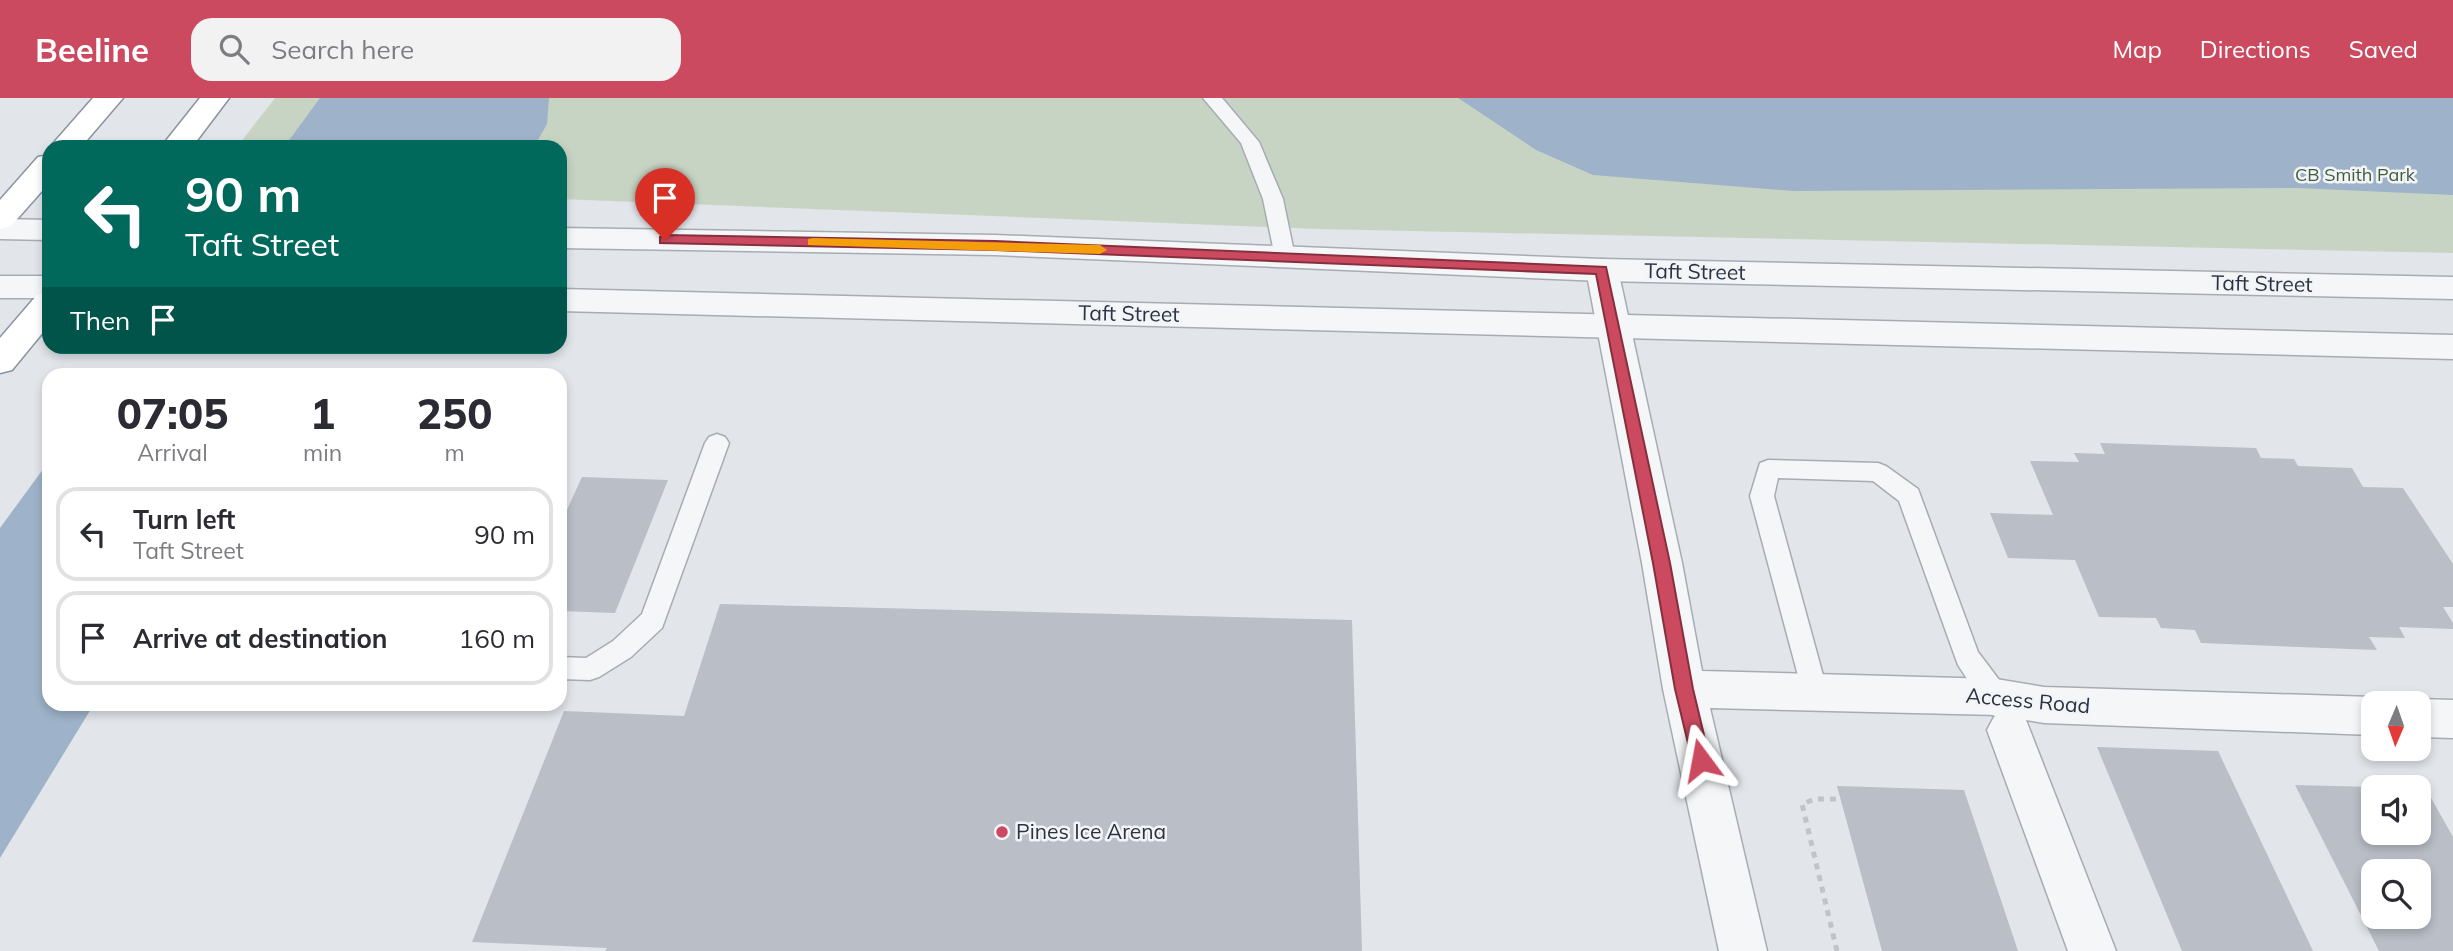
<!DOCTYPE html>
<style>
body{margin:0;font-family:Mulish,sans-serif;background:#f2f2f3;color:#2b2b33;height:100vh;display:flex;flex-direction:column;font-size:26px;white-space:nowrap}
*{box-sizing:border-box;margin:0}
p{font-size:23px;color:#7c7c81}
.icon{flex:none;width:38px;height:38px;fill:none;stroke:currentColor;stroke-width:2;stroke-linecap:round;stroke-linejoin:round}
.map{position:relative;flex:1;overflow:hidden}
.sheet{position:absolute;left:42px;top:270px;width:525px;height:343px;display:flex;flex-direction:column;background:#fff;border-radius:21px;box-shadow:0 4px 10px #0003}
.sheet>*{flex:none}
.hud{position:absolute;left:42px;top:42px;width:525px;height:214px;border-radius:21px;box-shadow:0 4px 10px #0003;background:#00695c;color:#fff;overflow:hidden}
.needle{width:46px;rotate:182deg}
.fabs{position:absolute;left:2361px;top:593px;display:grid;gap:14px}
.fabs a{display:grid;place-items:center;width:70px;height:70px;border-radius:14px;background:#fff;box-shadow:0 4px 10px #0003;font-size:35px}
.pin{position:absolute;display:grid;place-items:center;width:60px;height:60px;color:#fff;margin:-72px -30px;border-radius:50% 50% 50% 0;rotate:-45deg;box-shadow:0 0 7px #0007}
.pin .icon{rotate:45deg}
.me{position:absolute;width:77px;margin:-38px;rotate:347deg;stroke-linejoin:round;filter:drop-shadow(0 0 5px #0008)}
.turn{display:flex;align-items:center;gap:24px;height:147px;padding:0 28px;font-size:32px}
.turn .icon{width:91px;height:91px;stroke-width:2.5}
.turn b{display:block;font-size:49px;line-height:60px}
.then{display:flex;align-items:center;height:66px;padding:0 28px;background:#0003;gap:14px;font-size:26px}
.eta{display:flex;justify-content:space-evenly;align-items:center;height:119px;text-align:center}
.eta b{font-size:42px;font-weight:800;line-height:49px}
ul{padding:0;list-style:none}
li{display:flex;align-items:center;gap:21px;height:94px;margin:0 14px 10px;padding:0 14px;border:4px solid #e1e1e2;border-radius:21px}
li div{flex:1}
li b{display:block;font-size:26px}
li em{font-style:normal}
header{display:flex;align-items:center;gap:42px;box-sizing:border-box;height:98px;padding:0 35px;background:#cc4a5f;color:#fff}
header strong{font-size:33px}
nav{display:flex;gap:38px;margin-inline-start:auto;font-size:24px}
.search{width:490px;height:63px;background:#f2f2f3;display:flex;align-items:center;gap:18px;box-sizing:border-box;padding:0 24px;border-radius:21px;color:#7c7c81;font-size:26px}
.map>svg:first-child{display:block}
.green{fill:#c8d4c3}
.water{fill:#9eb3c9}
.building{fill:#b9bec7;fill-rule:evenodd}
.lines{fill:none;stroke-linecap:round;stroke-linejoin:round}
.service-casing{stroke:#a7acb4;stroke-width:3}
.minor-casing{stroke:#a7acb4;stroke-width:3}
.tertiary-casing{stroke:#a7acb4;stroke-width:3}
.trunk-casing{stroke:#8a93a0;stroke-width:3}
.path{stroke:#c0c3c9;stroke-width:5;stroke-dasharray:6 6;stroke-linecap:butt}
.service{fill:#f5f6f8;fill-rule:evenodd}
.minor{fill:#f5f6f8;fill-rule:evenodd}
.tertiary{fill:#f5f6f8;fill-rule:evenodd}
.trunk{fill:#fff;fill-rule:evenodd}
.route{fill:#cc4a5f;stroke:#85303e;stroke-width:2}
.slow{fill:#f59e0b}
.poi-dot{fill:#cc4a5f;stroke:#f2f4f7;stroke-width:2.5}
.labels{text-anchor:middle;stroke-width:5;stroke-linejoin:round;paint-order:stroke}
.far-park-label{font-size:18px;fill:#3f5d38;stroke:#f2f4f7}
.street-label{font-size:21px;fill:#2a3342;stroke:#f2f4f7}
.poi-label{font-size:21px;fill:#2a3342;stroke:#f2f4f7;text-anchor:start}
</style>
<header>
<strong>Beeline</strong>
<div class="search"><svg class="icon" aria-label="search" viewBox="0 0 24 24"><circle cx="10" cy="10" r="6"/><path d="M15 15l6 6"/></svg>Search here</div>
<nav><a>Map</a><a>Directions</a><a>Saved</a></nav>
</header>
<div class="map">
<svg width="2453" height="853" viewBox="0 0 2453 853">
<rect width="100%" height="100%" fill="#e2e5ea"/>
<!-- green -->
<path class="green" d="M275 0H2453V155L1319 131 560 101V49H237Z"/>
<!-- water -->
<g class="water">
<path d="M320 0H549L547 26 534 49H284Z"/>
<path d="M1458 0H2453V97L2297 90 1793 93 1593 77 1536 52Z"/>
<path d="M49 363V606H94L0 760V430Z"/>
</g>
<!-- building -->
<g class="building">
<path d="M2100 345 2256 350 2261 360 2294 361 2298 368 2352 370 2363 389 2403 390 2453 466V509H2443L2453 525V531L2399 529 2405 540 2369 539 2377 552 2201 545 2195 532 2161 530 2156 520 2099 519 2075 462 2008 460 1990 415 2053 417 2030 363 2079 364 2074 355 2105 356Z"/>
<path d="M582 379 668 382 615 515 560 513V427Z"/>
<path d="M720 506 1352 522 1362 853H605L607 850 472 844 564 613 684 618Z"/>
<path d="M2097 649 2218 653 2313 853H2182Z"/>
<path d="M2295 687 2373 689V735H2418V691H2426L2453 739V853H2379ZM2373 774H2418V819H2373Z"/>
<path d="M1837 688 1964 692 2018 853H1882Z"/>
</g>
<g class="lines">
<defs>
<g id="service">
<path d="M1203 0H1222L1259 44 1283 101 1295 159 1292 164H1278L1275 159 1263 101 1241 45Z"/>
<path d="M717 336 725 339 729 345 662 530 631 559 599 579 590 582 560 581V559L586 560 613 543 642 516 705 345 709 339Z"/>
<path d="M1768 362 1878 365 1886 368 1918 391 1978 554 2006 591 2014 608 2010 616 2000 620 1990 616 1958 567 1899 403 1873 383 1778 380 1774 398 1827 592 1824 600 1814 603 1804 600 1750 398 1760 365Z"/>
</g>
<g id="minor">
<path d="M1602 161 1614 164 1618 172 1682 465 1702 573 1996 581 2044 589 2373 599 2388 606H2373V637L2044 625 2026 622 2116 853H2068L1987 632 1994 619 1997 617 1710 610 1767 853H1719L1663 591 1642 465 1586 172 1590 164Z"/>
<path d="M2418 601 2453 602V640L2418 639V606H2407Z"/>
</g>
<g id="tertiary">
<path d="M0 121 49 122V142L0 141Z"/>
<path d="M560 130 995 137 1602 161 2453 179V201L1602 183 995 157 560 150Z"/>
<rect x="0" y="178" width="49" height="22"/>
<path d="M560 191 2453 237V261L560 213Z"/>
</g>
<g id="trunk">
<path d="M93 0H123L81 49H50Z"/>
<path d="M200 0H229L192 49H161Z"/>
<path d="M49 57V85L11 128 0 131V102L38 59Z"/>
<path d="M49 194V227L12 272 0 275V240L37 197Z"/>
</g>
</defs>
<!-- service casing -->
<use href="#service" class="service-casing"/>
<!-- minor casing -->
<use href="#minor" class="minor-casing"/>
<!-- tertiary casing -->
<use href="#tertiary" class="tertiary-casing"/>
<!-- trunk casing -->
<use href="#trunk" class="trunk-casing"/>
<!-- path -->
<path class="path" d="M1837 853 1802 706 1815 701H1840"/>
<!-- service -->
<use href="#service" class="service"/>
<!-- minor -->
<use href="#minor" class="minor"/>
<!-- tertiary -->
<use href="#tertiary" class="tertiary"/>
<!-- trunk -->
<use href="#trunk" class="trunk"/>
</g>
<!-- route -->
<path class="route" d="M665 137 995 143 1606 169 1670 465 1693 591 1710 662 1707 668 1701 670 1695 668 1692 662 1675 591 1653 465 1596 176 995 152 660 145V139Z"/>
<!-- slow -->
<path class="slow" d="M813 140 1100 147 1107 152 1100 156 808 147V141Z"/>
<!-- markers -->
<circle class="poi-dot" cx="1002" cy="734" r="7"/>
<g class="labels">
<!-- far-park labels -->
<g class="far-park-label">
<text x="2355" y="83">CB Smith Park</text>
</g>
<!-- street labels -->
<g class="street-label">
<text transform="translate(1695 174) rotate(1)" y="7">Taft Street</text>
<text transform="translate(2262 186) rotate(1)" y="7">Taft Street</text>
<text transform="translate(1129 216) rotate(1)" y="7">Taft Street</text>
<text transform="translate(2028 603) rotate(5)" y="7">Access Road</text>
</g>
<!-- poi labels -->
<g class="poi-label">
<text x="1016" y="741">Pines Ice Arena</text>
</g>
</g>
</svg>
<div class="fabs">
<a><svg class="needle" viewBox="-14 -14 28 28"><path d="M0-13l5 13h-10z" fill="#e53935"/><path d="M0 13l5-13h-10z" fill="#7c7c81"/></svg></a>
<a><svg class="icon" aria-label="sound" viewBox="0 0 24 24"><path d="M4 9h4l5-4v14l-5-4H4zM17 9q2 3 0 6"/></svg></a>
<a><svg class="icon" aria-label="search" viewBox="0 0 24 24"><circle cx="10" cy="10" r="6"/><path d="M15 15l6 6"/></svg></a>
</div>
<div class="pin" style="left:665px;top:142px;background:#d93025"><svg class="icon" aria-label="arrive" viewBox="0 0 24 24"><path d="M6 21V4h12l-3 4 3 4H6"/></svg></div>
<svg class="me" style="left:1701px;top:662px" viewBox="-20 -20 40 40"><path d="M0-17L14 15 0 8-14 15z" fill="#cc4a5f" stroke="#fff" stroke-width="4"/></svg>
<div class="hud">
<div class="turn"><svg class="icon" aria-label="left" viewBox="0 0 24 24"><path d="M17 20v-9H6M10 6l-5 5 5 5"/></svg><div><b>90 m</b>Taft Street</div></div>
<div class="then">Then<svg class="icon" aria-label="arrive" viewBox="0 0 24 24"><path d="M6 21V4h12l-3 4 3 4H6"/></svg></div>
</div>
<section class="sheet">
<div class="eta">
<div><b>07:05</b><p>Arrival</p></div>
<div><b>1</b><p>min</p></div>
<div><b>250</b><p>m</p></div>
</div>
<ul>
<li><svg class="icon" aria-label="left" viewBox="0 0 24 24"><path d="M17 20v-9H6M10 6l-5 5 5 5"/></svg><div><b>Turn left</b><p>Taft Street</p></div><em>90 m</em></li>
<li><svg class="icon" aria-label="arrive" viewBox="0 0 24 24"><path d="M6 21V4h12l-3 4 3 4H6"/></svg><div><b>Arrive at destination</b></div><em>160 m</em></li>
</ul>
</section>
</div>
